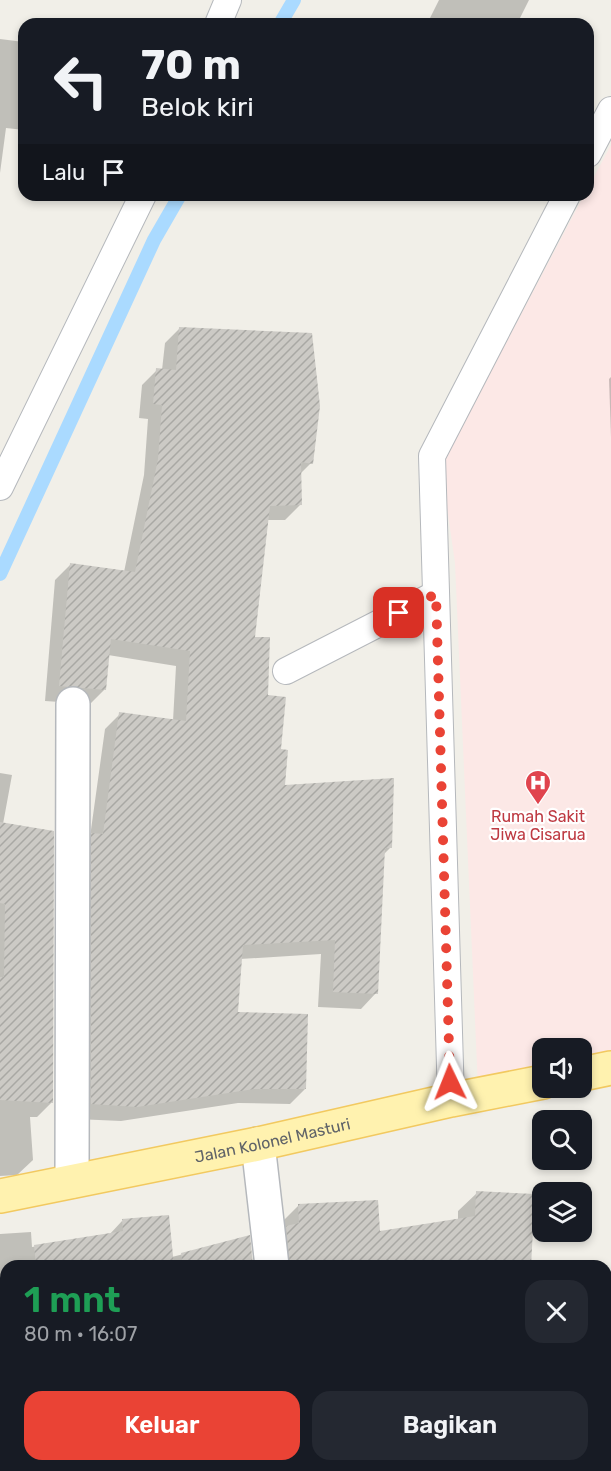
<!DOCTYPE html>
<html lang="id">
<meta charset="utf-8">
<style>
body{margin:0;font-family:Rubik,sans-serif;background:#242831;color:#f1f3f6;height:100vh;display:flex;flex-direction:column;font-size:22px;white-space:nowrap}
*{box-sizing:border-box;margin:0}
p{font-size:20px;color:#9ea1a6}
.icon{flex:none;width:33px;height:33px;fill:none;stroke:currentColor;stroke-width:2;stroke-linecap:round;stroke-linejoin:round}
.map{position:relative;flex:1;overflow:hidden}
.details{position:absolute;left:0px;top:1260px;width:612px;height:212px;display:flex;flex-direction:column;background:#171b24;border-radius:18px 18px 0 0;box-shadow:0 3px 9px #0003}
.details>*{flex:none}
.top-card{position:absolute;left:18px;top:18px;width:576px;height:183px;border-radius:18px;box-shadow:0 3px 9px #0003;background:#171b24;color:#f1f3f6;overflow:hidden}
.buttons{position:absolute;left:532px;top:1038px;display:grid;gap:12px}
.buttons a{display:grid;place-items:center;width:60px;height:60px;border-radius:12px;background:#171b24;box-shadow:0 3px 9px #0003;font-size:30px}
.pin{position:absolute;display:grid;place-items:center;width:51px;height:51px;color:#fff;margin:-26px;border-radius:12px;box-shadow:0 3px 9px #0006}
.me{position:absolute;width:66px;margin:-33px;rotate:358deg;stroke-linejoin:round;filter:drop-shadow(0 0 4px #0008)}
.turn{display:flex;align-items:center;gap:21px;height:126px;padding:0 24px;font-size:27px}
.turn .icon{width:78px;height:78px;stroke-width:2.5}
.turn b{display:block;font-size:42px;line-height:51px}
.then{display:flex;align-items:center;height:57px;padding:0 24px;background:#0003;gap:12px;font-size:22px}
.round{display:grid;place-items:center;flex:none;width:63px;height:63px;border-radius:18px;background:#242831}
.head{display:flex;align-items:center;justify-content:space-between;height:102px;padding:0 24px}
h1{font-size:36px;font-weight:600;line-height:45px;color:#1e9e55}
.cta{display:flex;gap:12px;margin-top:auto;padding:12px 24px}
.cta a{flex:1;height:69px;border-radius:18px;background:#ea4335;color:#fff;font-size:24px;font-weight:600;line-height:69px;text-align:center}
.cta a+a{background:#242831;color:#f1f3f6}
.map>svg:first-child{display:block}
.medical{fill:#fce8e6}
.shadow{fill:#0003}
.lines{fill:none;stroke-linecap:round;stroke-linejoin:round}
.stream{stroke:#aadaff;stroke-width:14}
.building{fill:url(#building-hatch)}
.lane-casing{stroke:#b5b8bc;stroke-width:28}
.street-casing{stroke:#b5b8bc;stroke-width:36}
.primary-casing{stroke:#f2c960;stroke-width:36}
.lane{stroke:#fff;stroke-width:26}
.street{stroke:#fff;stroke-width:33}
.primary{stroke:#fff2af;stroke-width:33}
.route{stroke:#ea4335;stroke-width:10;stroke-dasharray:0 18}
.labels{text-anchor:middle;stroke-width:4.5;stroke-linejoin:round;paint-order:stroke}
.health-label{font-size:16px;fill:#be3a42;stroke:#fff}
.street-label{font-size:16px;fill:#5f6368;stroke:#fff}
</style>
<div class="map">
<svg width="611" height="1471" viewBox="0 0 611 1471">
<defs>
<pattern id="building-hatch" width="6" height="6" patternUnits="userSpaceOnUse" patternTransform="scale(1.5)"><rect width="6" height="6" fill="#cccac5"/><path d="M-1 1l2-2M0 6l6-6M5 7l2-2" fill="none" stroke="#a9a8a4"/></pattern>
</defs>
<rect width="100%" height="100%" fill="#f1efe8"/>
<!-- medical -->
<path class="medical" d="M611 145V1078L582 1085V1048H543V1088H573L479 1111 455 563 441 466 584 195H588V188Z"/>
<!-- shadow -->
<g class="shadow">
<path d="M439 0H529L517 24H427Z"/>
<path d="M0 39 24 42V130L6 128 0 173Z"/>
<path d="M180 328 311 463 300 474V505L285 520H267L253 638 279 751 283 786 390 848 383 855 376 993 361 1009 318 1007 321 954 240 959 236 1014 305 1089 290 1104 238 1103 121 1121 76 1119 77 850 90 837 105 729 120 714 173 721 176 666 108 655 105 689 90 704 45 701 55 580 70 565 124 572 144 475 148 419 139 418 142 385 157 370H162L165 343Z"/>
<path d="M611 377V437L609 379Z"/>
<path d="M0 773 12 775 3 824 52 1102 37 1117H30L33 1160 17 1175 0 1176Z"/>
<path d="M477 1193 529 1266H270L280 1224 299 1205 379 1233 458 1221V1211Z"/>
<path d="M122 1221 172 1257 248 1237 253 1266H6V1466H116L112 1471H0V1234L31 1232 32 1247 109 1235Z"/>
<path d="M606 1366 611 1409V1471H194L193 1466H367L368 1469 401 1466H606Z"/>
</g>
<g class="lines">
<!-- stream -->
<g class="stream">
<path d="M280 24 294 0"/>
<path d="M0 574 154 240 180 195"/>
</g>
</g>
<!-- building -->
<g class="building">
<path d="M179 327 312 333 320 406 313 464 301 462 302 505 270 506 255 637H270L268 695 286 697 281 749 288 750 285 785 394 778 392 848H385L378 994 333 992 335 940 243 945 238 1012 308 1014 306 1089H254L137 1107 91 1104V833L103 834 119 712 186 721 190 651 111 639 106 690 59 686 70 563 135 572 158 459 162 405 153 404 156 368 176 370Z"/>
<path d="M0 822 54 831 53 1103 0 1100V977H4L5 904 0 903Z"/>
<path d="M476 1191 535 1194 531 1266H290L286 1226 299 1223 298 1204 378 1200 380 1231 475 1216Z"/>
<path d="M169 1215 174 1266H36L34 1245 123 1231 122 1219Z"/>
<path d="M250 1235 253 1266H183L181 1253Z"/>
</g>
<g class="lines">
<defs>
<g id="lane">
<path d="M218 24 228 0"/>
<path d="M588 154 611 110"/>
<path d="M0 487 143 195"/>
<path d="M286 671 436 594"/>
<path d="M451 1100 432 456 567 195"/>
</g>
<g id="street">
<path d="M258 1144 272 1266"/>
<path d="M72 1181 73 704"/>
</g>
<g id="primary">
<path d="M582 1074 611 1068"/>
<path id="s1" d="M0 1196 258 1144 451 1100 543 1082"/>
</g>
</defs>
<!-- lane casing -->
<use href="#lane" class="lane-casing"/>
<!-- street casing -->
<use href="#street" class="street-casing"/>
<!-- primary casing -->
<use href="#primary" class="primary-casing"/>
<!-- lane -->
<use href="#lane" class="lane"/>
<!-- street -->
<use href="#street" class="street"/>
<!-- primary -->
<use href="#primary" class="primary"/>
</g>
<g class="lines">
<!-- route -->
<path class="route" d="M399 613 436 594 450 1082"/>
</g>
<!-- icons -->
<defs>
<symbol id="hospital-pin" viewBox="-11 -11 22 30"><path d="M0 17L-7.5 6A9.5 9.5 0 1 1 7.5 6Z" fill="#e0444e" stroke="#fff"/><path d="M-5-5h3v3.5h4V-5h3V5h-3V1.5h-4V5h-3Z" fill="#fff"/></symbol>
</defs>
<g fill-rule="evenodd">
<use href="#hospital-pin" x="523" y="768" width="30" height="40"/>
</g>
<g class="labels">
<!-- health labels -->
<g class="health-label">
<text x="538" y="822">Rumah Sakit<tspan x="538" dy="18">Jiwa Cisarua</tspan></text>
</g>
<!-- street labels -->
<g class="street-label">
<text dy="6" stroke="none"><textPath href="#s1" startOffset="278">Jalan Kolonel Masturi</textPath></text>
</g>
</g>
</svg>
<div class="buttons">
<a><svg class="icon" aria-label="sound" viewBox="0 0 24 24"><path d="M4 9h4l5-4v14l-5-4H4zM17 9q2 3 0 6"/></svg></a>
<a><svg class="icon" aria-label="search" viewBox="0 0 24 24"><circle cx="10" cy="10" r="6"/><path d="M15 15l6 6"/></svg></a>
<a><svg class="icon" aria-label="layers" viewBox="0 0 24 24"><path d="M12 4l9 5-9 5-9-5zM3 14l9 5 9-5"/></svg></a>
</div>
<div class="pin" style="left:399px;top:613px;background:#d93025"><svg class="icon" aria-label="arrive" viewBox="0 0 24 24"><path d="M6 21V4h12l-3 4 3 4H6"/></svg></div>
<svg class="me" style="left:450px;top:1082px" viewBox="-20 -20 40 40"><path d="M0-17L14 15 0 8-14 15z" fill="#ea4335" stroke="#fff" stroke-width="4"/></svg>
<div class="top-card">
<div class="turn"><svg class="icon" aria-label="left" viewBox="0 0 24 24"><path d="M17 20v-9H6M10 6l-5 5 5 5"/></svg><div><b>70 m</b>Belok kiri</div></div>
<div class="then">Lalu<svg class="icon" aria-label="arrive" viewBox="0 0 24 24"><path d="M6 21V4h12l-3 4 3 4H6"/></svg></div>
</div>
<section class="details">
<div class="head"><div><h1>1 mnt</h1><p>80 m · 16:07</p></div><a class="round"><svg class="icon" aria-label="close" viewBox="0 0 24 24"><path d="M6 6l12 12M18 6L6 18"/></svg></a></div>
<div class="cta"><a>Keluar</a><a>Bagikan</a></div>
</section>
</div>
